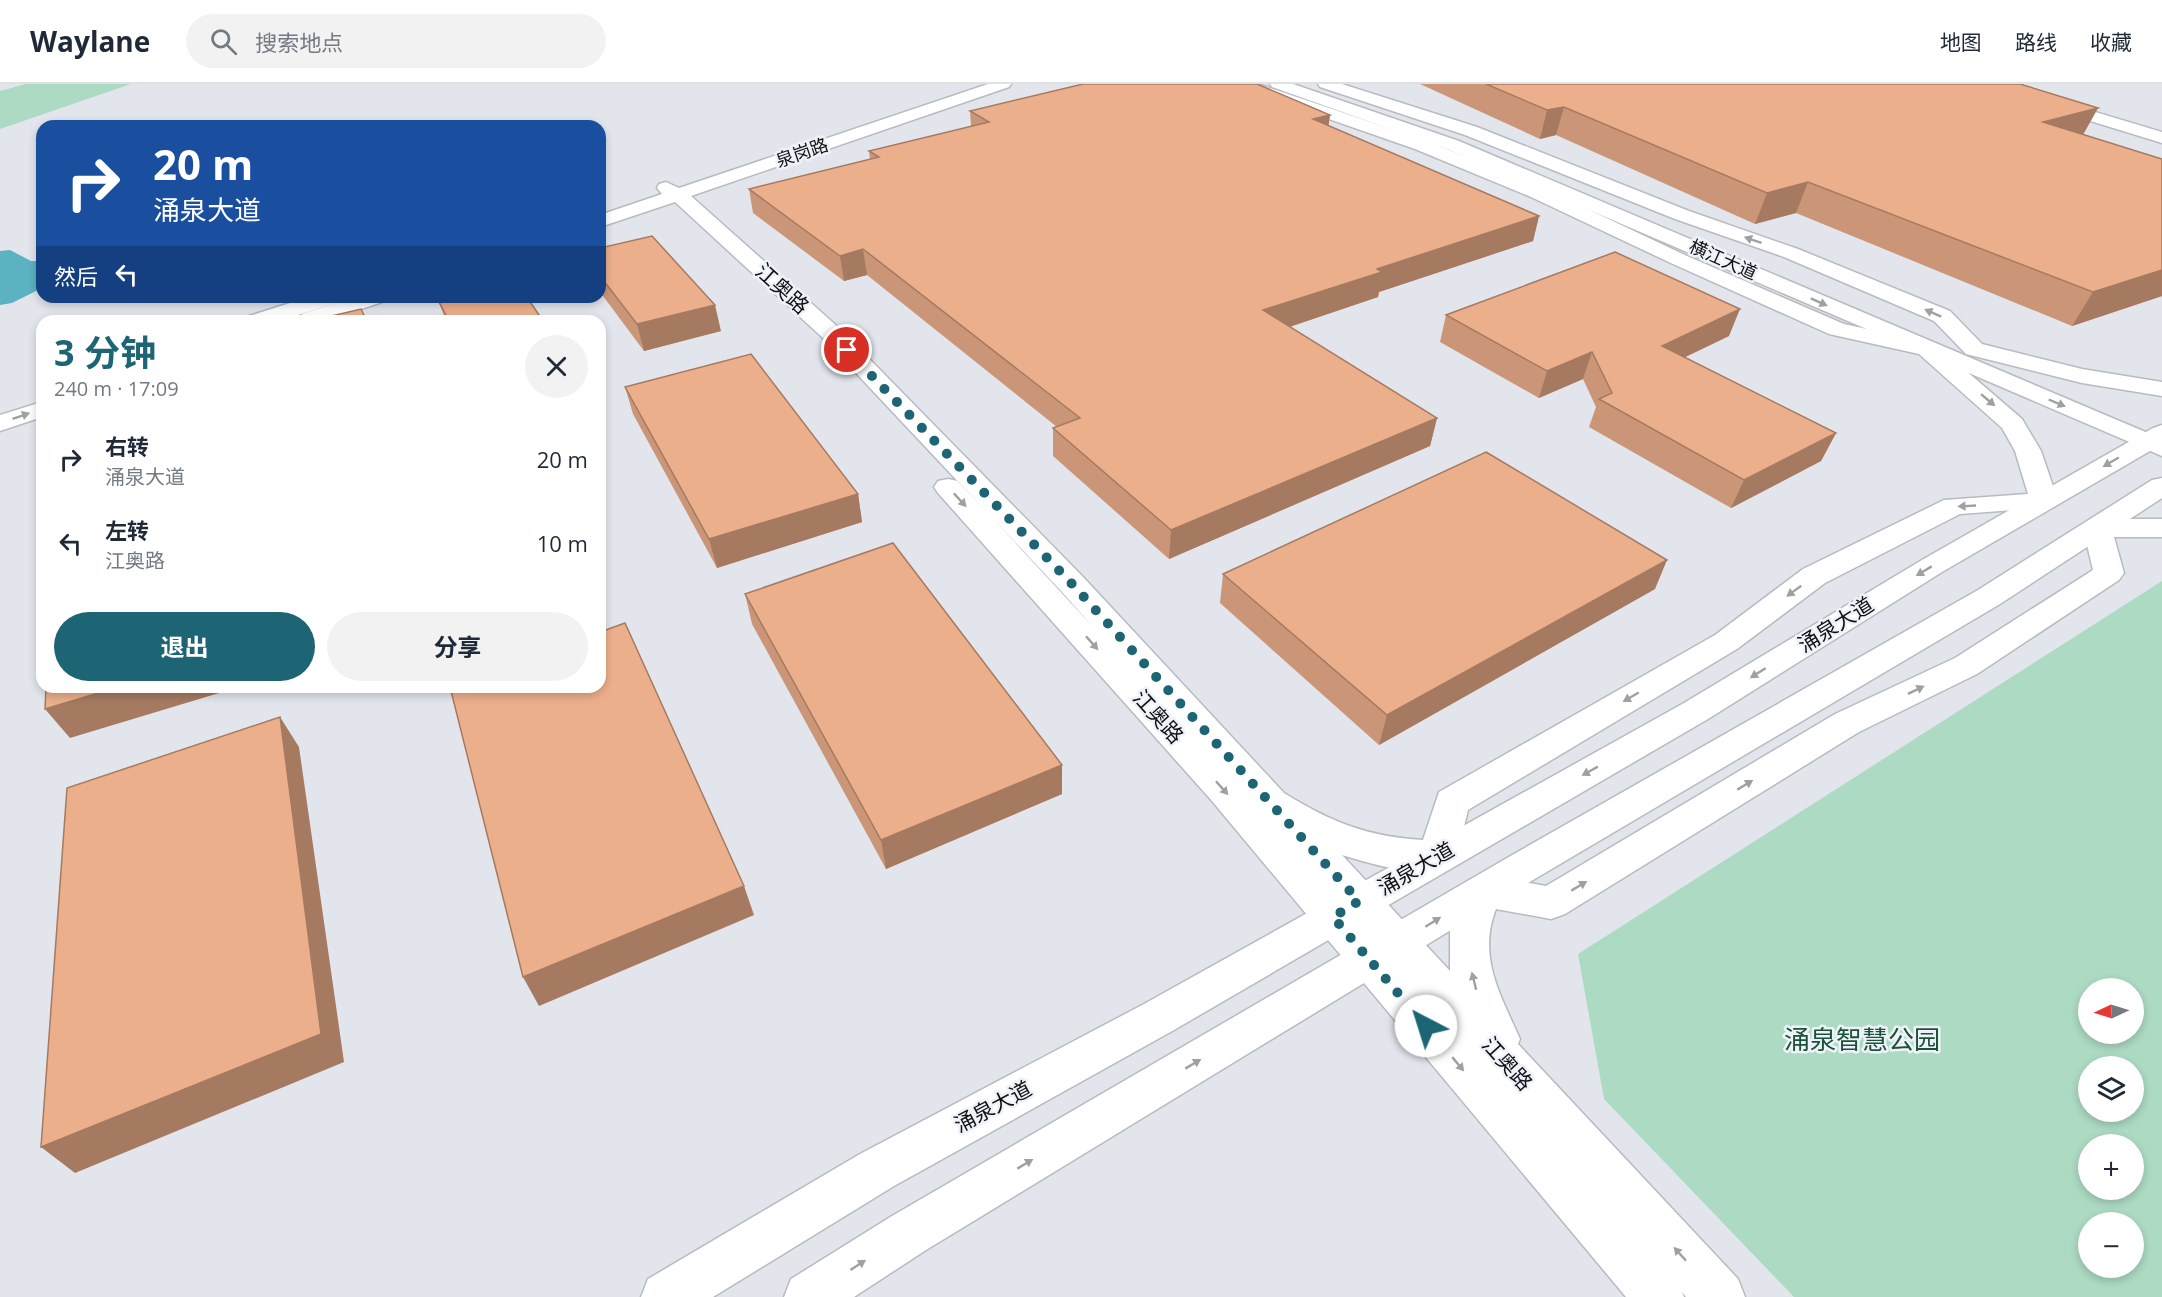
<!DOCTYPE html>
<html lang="zh">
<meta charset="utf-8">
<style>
body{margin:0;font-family:"Open Sans","Noto Sans SC",sans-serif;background:#f2f2f3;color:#1f2937;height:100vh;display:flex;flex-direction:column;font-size:22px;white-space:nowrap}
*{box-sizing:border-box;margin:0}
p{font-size:20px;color:#747a83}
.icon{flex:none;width:33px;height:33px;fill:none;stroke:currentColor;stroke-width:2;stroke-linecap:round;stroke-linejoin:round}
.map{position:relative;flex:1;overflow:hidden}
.drawer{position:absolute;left:36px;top:231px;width:570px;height:378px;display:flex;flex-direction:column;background:#fff;border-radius:18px;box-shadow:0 3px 9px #0003}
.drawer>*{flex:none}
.top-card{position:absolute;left:36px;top:36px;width:570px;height:183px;border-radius:18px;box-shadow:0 3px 9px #0003;background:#1a4fa0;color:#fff;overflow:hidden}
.needle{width:39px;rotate:266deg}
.controls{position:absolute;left:2078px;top:894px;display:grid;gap:12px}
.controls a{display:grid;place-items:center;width:66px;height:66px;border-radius:50%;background:#fff;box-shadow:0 3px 9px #0003;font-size:30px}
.pin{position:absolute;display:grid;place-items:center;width:51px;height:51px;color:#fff;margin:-26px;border:3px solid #fff;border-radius:50%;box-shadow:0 2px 6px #0007}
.me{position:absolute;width:66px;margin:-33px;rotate:320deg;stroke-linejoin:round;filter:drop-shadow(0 0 4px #0008)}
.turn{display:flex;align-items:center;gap:21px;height:126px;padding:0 18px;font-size:27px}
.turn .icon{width:78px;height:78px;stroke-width:2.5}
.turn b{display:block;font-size:42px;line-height:51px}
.then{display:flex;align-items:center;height:57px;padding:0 18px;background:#0003;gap:12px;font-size:22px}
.round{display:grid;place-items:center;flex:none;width:63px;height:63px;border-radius:32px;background:#f2f2f3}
.overview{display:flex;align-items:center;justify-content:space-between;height:102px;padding:0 18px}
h1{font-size:36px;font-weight:700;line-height:45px;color:#1d6574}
.action{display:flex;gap:12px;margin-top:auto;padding:12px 18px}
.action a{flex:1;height:69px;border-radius:36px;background:#1d6574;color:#fff;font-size:24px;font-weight:700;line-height:69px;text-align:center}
.action a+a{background:#f2f2f3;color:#1f2937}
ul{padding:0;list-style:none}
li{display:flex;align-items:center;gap:18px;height:84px;padding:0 18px}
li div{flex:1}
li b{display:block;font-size:22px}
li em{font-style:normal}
header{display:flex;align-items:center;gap:36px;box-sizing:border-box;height:84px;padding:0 30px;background:#fff;border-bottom:2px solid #e0e1e3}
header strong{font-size:28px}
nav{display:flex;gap:33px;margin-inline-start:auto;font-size:21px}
.search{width:420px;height:54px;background:#f2f2f3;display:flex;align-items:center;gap:15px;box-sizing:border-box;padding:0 21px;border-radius:33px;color:#747a83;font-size:22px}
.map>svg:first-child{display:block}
.green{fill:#addac3;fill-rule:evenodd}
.water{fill:#5bb2c1}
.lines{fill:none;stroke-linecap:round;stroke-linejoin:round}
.tertiary-casing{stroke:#b7bbc1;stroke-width:3}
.secondary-casing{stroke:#b7bbc1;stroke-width:3}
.primary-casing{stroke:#b7bbc1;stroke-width:3}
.tertiary{fill:#fff;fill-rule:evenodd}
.secondary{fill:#fff;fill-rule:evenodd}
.primary{fill:#fff;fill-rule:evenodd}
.wall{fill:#cb9678}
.shaded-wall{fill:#a57a61}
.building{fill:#ecaf8b;stroke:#a57a61;stroke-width:1.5}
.oneway{fill:#9fa0a1}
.route{stroke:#1d6574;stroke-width:10;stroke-dasharray:0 18}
.labels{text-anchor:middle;stroke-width:5;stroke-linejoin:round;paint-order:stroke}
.far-street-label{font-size:18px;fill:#101113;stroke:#eff3f9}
.street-label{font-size:21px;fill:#101113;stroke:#eff3f9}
.near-park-label{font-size:26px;fill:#1b523a;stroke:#eff3f9}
</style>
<header>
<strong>Waylane</strong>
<div class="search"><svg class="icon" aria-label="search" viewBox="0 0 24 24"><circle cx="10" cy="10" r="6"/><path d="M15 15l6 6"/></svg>搜索地点</div>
<nav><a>地图</a><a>路线</a><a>收藏</a></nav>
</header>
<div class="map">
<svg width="2162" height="1213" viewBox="0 0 2162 1213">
<rect width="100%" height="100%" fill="#e2e6ec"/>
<!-- green -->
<g class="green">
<path d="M26 0H131L0 45V7Z"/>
<path d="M2162 497V1213H1794L1604 1015 1578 870ZM2088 904H2133V950H2088ZM2088 982H2133V1028H2088ZM2088 1060H2133V1106H2088ZM2088 1138H2133V1184H2088Z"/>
</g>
<!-- water -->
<path class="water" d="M10 166 31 177H42V204L12 219 0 221V167Z"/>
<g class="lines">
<defs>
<g id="tertiary">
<path d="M988 0H1011L1009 3 691 112 839 244 1084 494 1284 709C1331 738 1368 753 1423 756L1439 708 1715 551 1803 485 1944 416 2028 410 2015 367 2002 344 1919 270 1829 250 1673 180 1531 113 1415 65 1237 3 1235 0H1258L1427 57 1545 105 1687 172 1844 240 1935 260 2022 335 2041 367 2058 417 2054 423 1960 430 1825 499 1737 565 1468 726 1457 772 1451 783C1418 794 1374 781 1342 771L1450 887V842L1470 796 1484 791 1546 802 1835 630 1955 574 2093 486 2083 444 2087 438 2097 435H2162V453H2114L2124 489 2119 496 1977 590 1859 648 1565 830 1551 835 1496 825C1477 873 1501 912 1520 955L1518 960 1738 1195 1745 1213H1686L1682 1208 1684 1213H1626L1212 717 938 409 934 403 938 397 948 395 958 397 1094 544 1062 508 823 254 675 118 600 143V131L662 110 657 104 659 100 666 98 679 104Z"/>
<path d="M1318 0H1342L1477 43 1689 127 1798 165 1950 227 1982 260 2082 285 2162 298V312L2082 299 1966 270 1934 237 1784 173 1675 135 1465 51 1320 3Z"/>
<path d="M1978 0H2002L2162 48V59L1980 3Z"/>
<path d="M309 213H342L339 218 279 237H246L249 232Z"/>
<path d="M353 213H385L382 218 326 237 299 235 302 230Z"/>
<path d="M42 318V333L0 347V331Z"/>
</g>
<path id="secondary" d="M1270 0H1293L1459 57 2162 355V372L1447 65 1272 3Z"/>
<g id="primary">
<path d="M2162 341V360L1942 488 1708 635 1174 946 894 1102 713 1213H641L648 1195 860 1070 1144 920 1684 619 1922 476 2153 344Z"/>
<path d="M2162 394V414L2000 520 1533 796 926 1166 854 1213H784L791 1195 892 1132 1507 774 1978 506 2152 396Z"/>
</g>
</defs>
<!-- tertiary casing -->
<use href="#tertiary" class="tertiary-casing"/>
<!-- secondary casing -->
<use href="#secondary" class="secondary-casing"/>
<!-- primary casing -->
<use href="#primary" class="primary-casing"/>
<!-- tertiary -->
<use href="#tertiary" class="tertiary"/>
<!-- secondary -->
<use href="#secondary" class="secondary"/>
<!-- primary -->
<use href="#primary" class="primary"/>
</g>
<!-- wall -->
<g class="wall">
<path d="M1420 0H2020L2098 24 2083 51 2162 75V212L2072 242 1796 129 1755 140 1556 51 1540 55Z"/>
<path d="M970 27 1330 31 1328 42 1539 132 1533 157 1379 208 1378 213 1289 243 1437 334 1430 362 1169 475 1053 372V344L1057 343 867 191 844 197 753 129 749 105 870 75 869 67 971 42Z"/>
<path d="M600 164 721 247 644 267 600 208Z"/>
<path d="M438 216 543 237H446Z"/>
<path d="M1446 231 1729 252 1685 273 1836 349 1821 377 1731 424 1589 343 1596 323 1583 295 1539 314 1440 258Z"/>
<path d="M625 303 858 410 862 438 717 484 633 330Z"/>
<path d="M1223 490 1655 505 1379 661 1220 519Z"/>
<path d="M745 510 1062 681V710L886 785 752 540Z"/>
</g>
<!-- shaded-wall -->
<g class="shaded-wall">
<path d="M1564 23 1556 51 1540 55 1547 26Z"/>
<path d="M2098 24 2082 52 2043 38Z"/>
<path d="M1330 31 1327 53 1313 35Z"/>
<path d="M1808 98 1796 129 1755 140 1767 109Z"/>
<path d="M1539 132 1533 157 1379 208 1378 213 1260 253 1263 226 1377 185Z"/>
<path d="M863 165 867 191 844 197 840 172Z"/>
<path d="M2162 186V212L2072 242 2093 208Z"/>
<path d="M715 221 721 247 644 267 637 240Z"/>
<path d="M1740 225 1729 252 1652 289 1662 262Z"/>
<path d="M1592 268 1583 295 1539 314 1547 287Z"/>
<path d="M1437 334 1430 362 1169 475 1171 446Z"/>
<path d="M1836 349 1821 377 1731 424 1744 396Z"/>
<path d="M858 410 862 438 717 484 709 455Z"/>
<path d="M1667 476 1655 505 1379 661 1387 631Z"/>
<path d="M118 603H239L70 654 45 625Z"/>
<path d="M280 633 299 663 344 978 75 1089 41 1063Z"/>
<path d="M1062 681V710L886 785 881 756Z"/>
<path d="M744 802 754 831 539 922 523 893Z"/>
</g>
<!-- building -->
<g class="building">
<path d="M1083 0H1257L1330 31 1313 35 1539 132 1377 185 1382 188 1263 226 1437 334 1171 446 1053 344 1080 334 863 165 840 172 749 105 879 73 869 67 989 38 970 27Z"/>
<path d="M1486 0H2020L2098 24 2043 38 2162 75V186L2093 208 1808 98 1767 109 1564 23 1547 26Z"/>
<path d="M652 152 715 221 637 240 600 192V164Z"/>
<path d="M1615 168 1740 225 1662 262 1836 349 1744 396 1599 315 1612 309 1592 268 1547 287 1446 231Z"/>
<path d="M451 213H527L543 237H449L438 216Z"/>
<path d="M361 225 367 237H310Z"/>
<path d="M751 270 858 410 709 455 625 303Z"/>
<path d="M1486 368 1667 476 1387 631 1223 490Z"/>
<path d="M893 459 1062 681 881 756 745 510Z"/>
<path d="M625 539 744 802 523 893 450 603H600V548Z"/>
<path d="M46 603H118L45 625Z"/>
<path d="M280 633 321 950 41 1063 67 704Z"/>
</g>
<!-- one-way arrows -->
<defs><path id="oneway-solid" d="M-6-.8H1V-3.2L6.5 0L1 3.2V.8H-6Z" transform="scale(1.5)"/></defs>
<g class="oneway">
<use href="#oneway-solid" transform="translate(1753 156) rotate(-161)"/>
<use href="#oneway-solid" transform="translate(1819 218) rotate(24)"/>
<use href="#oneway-solid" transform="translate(1933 229) rotate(-156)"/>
<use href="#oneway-solid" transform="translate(1988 316) rotate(40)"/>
<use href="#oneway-solid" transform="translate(2057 319) rotate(23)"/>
<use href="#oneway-solid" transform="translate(21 332) rotate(-19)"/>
<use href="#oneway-solid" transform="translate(2111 378) rotate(150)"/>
<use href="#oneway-solid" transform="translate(960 416) rotate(47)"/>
<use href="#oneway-solid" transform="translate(1967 422) rotate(177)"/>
<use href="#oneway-solid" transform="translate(1924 487) rotate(149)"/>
<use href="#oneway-solid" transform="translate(1794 507) rotate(144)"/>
<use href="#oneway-solid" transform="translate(1092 559) rotate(48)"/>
<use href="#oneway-solid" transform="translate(1758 589) rotate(148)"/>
<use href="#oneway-solid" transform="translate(1916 606) rotate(-26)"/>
<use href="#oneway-solid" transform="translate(1631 613) rotate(150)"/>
<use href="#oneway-solid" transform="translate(1590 687) rotate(151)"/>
<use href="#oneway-solid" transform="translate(1745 701) rotate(-31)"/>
<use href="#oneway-solid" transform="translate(1222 704) rotate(48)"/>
<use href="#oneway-solid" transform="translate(1579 802) rotate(-31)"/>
<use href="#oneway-solid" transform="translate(1433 838) rotate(-32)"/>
<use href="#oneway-solid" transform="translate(1474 897) rotate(-104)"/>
<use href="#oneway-solid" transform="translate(1193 980) rotate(-31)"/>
<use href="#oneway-solid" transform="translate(1458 980) rotate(50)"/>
<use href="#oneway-solid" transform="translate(1025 1080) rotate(-31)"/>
<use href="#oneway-solid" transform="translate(1680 1170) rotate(-132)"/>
<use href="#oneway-solid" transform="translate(858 1181) rotate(-33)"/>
</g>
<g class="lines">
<!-- route -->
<path class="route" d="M847 266 1073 501 1359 817 1333 833 1426 942"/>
</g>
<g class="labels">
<!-- far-street labels -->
<g class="far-street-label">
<text transform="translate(802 69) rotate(-19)" y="6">泉岗路</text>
<text transform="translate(1723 176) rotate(24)" y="6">横江大道</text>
</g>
<!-- street labels -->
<g class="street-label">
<text transform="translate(782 205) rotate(42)" y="7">江奥路</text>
<text transform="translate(1836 541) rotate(-32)" y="7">涌泉大道</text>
<text transform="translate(1158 633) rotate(48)" y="7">江奥路</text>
<text transform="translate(1416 785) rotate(-30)" y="7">涌泉大道</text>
<text transform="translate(1507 980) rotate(48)" y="7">江奥路</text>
<text transform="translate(993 1023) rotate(-28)" y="7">涌泉大道</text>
</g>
<!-- near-park labels -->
<g class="near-park-label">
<text x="1862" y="965">涌泉智慧公园</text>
</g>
</g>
</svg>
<div class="controls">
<a><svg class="needle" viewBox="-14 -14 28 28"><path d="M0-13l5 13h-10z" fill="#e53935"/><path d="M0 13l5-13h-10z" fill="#747a83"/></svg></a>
<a><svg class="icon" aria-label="layers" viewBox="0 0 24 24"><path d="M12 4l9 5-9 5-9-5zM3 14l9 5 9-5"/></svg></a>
<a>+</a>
<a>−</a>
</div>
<div class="pin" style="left:847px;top:266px;background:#d93025"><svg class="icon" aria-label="arrive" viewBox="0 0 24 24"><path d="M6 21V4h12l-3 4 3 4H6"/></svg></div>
<svg class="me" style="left:1426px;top:942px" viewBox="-20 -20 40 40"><circle r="19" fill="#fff"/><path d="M0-13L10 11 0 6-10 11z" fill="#1d6574"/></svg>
<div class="top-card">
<div class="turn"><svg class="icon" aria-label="right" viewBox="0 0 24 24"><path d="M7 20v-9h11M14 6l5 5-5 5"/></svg><div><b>20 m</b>涌泉大道</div></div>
<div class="then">然后<svg class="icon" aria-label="left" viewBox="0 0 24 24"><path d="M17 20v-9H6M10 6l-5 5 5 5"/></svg></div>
</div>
<section class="drawer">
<div class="overview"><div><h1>3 分钟</h1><p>240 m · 17:09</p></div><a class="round"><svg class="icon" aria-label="close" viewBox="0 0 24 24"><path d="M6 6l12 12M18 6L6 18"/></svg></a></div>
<ul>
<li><svg class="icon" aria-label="right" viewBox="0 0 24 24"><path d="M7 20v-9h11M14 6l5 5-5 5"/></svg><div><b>右转</b><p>涌泉大道</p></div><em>20 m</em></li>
<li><svg class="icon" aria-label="left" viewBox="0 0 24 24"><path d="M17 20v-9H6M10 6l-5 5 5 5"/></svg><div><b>左转</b><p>江奥路</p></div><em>10 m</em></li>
</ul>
<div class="action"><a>退出</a><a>分享</a></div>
</section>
</div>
